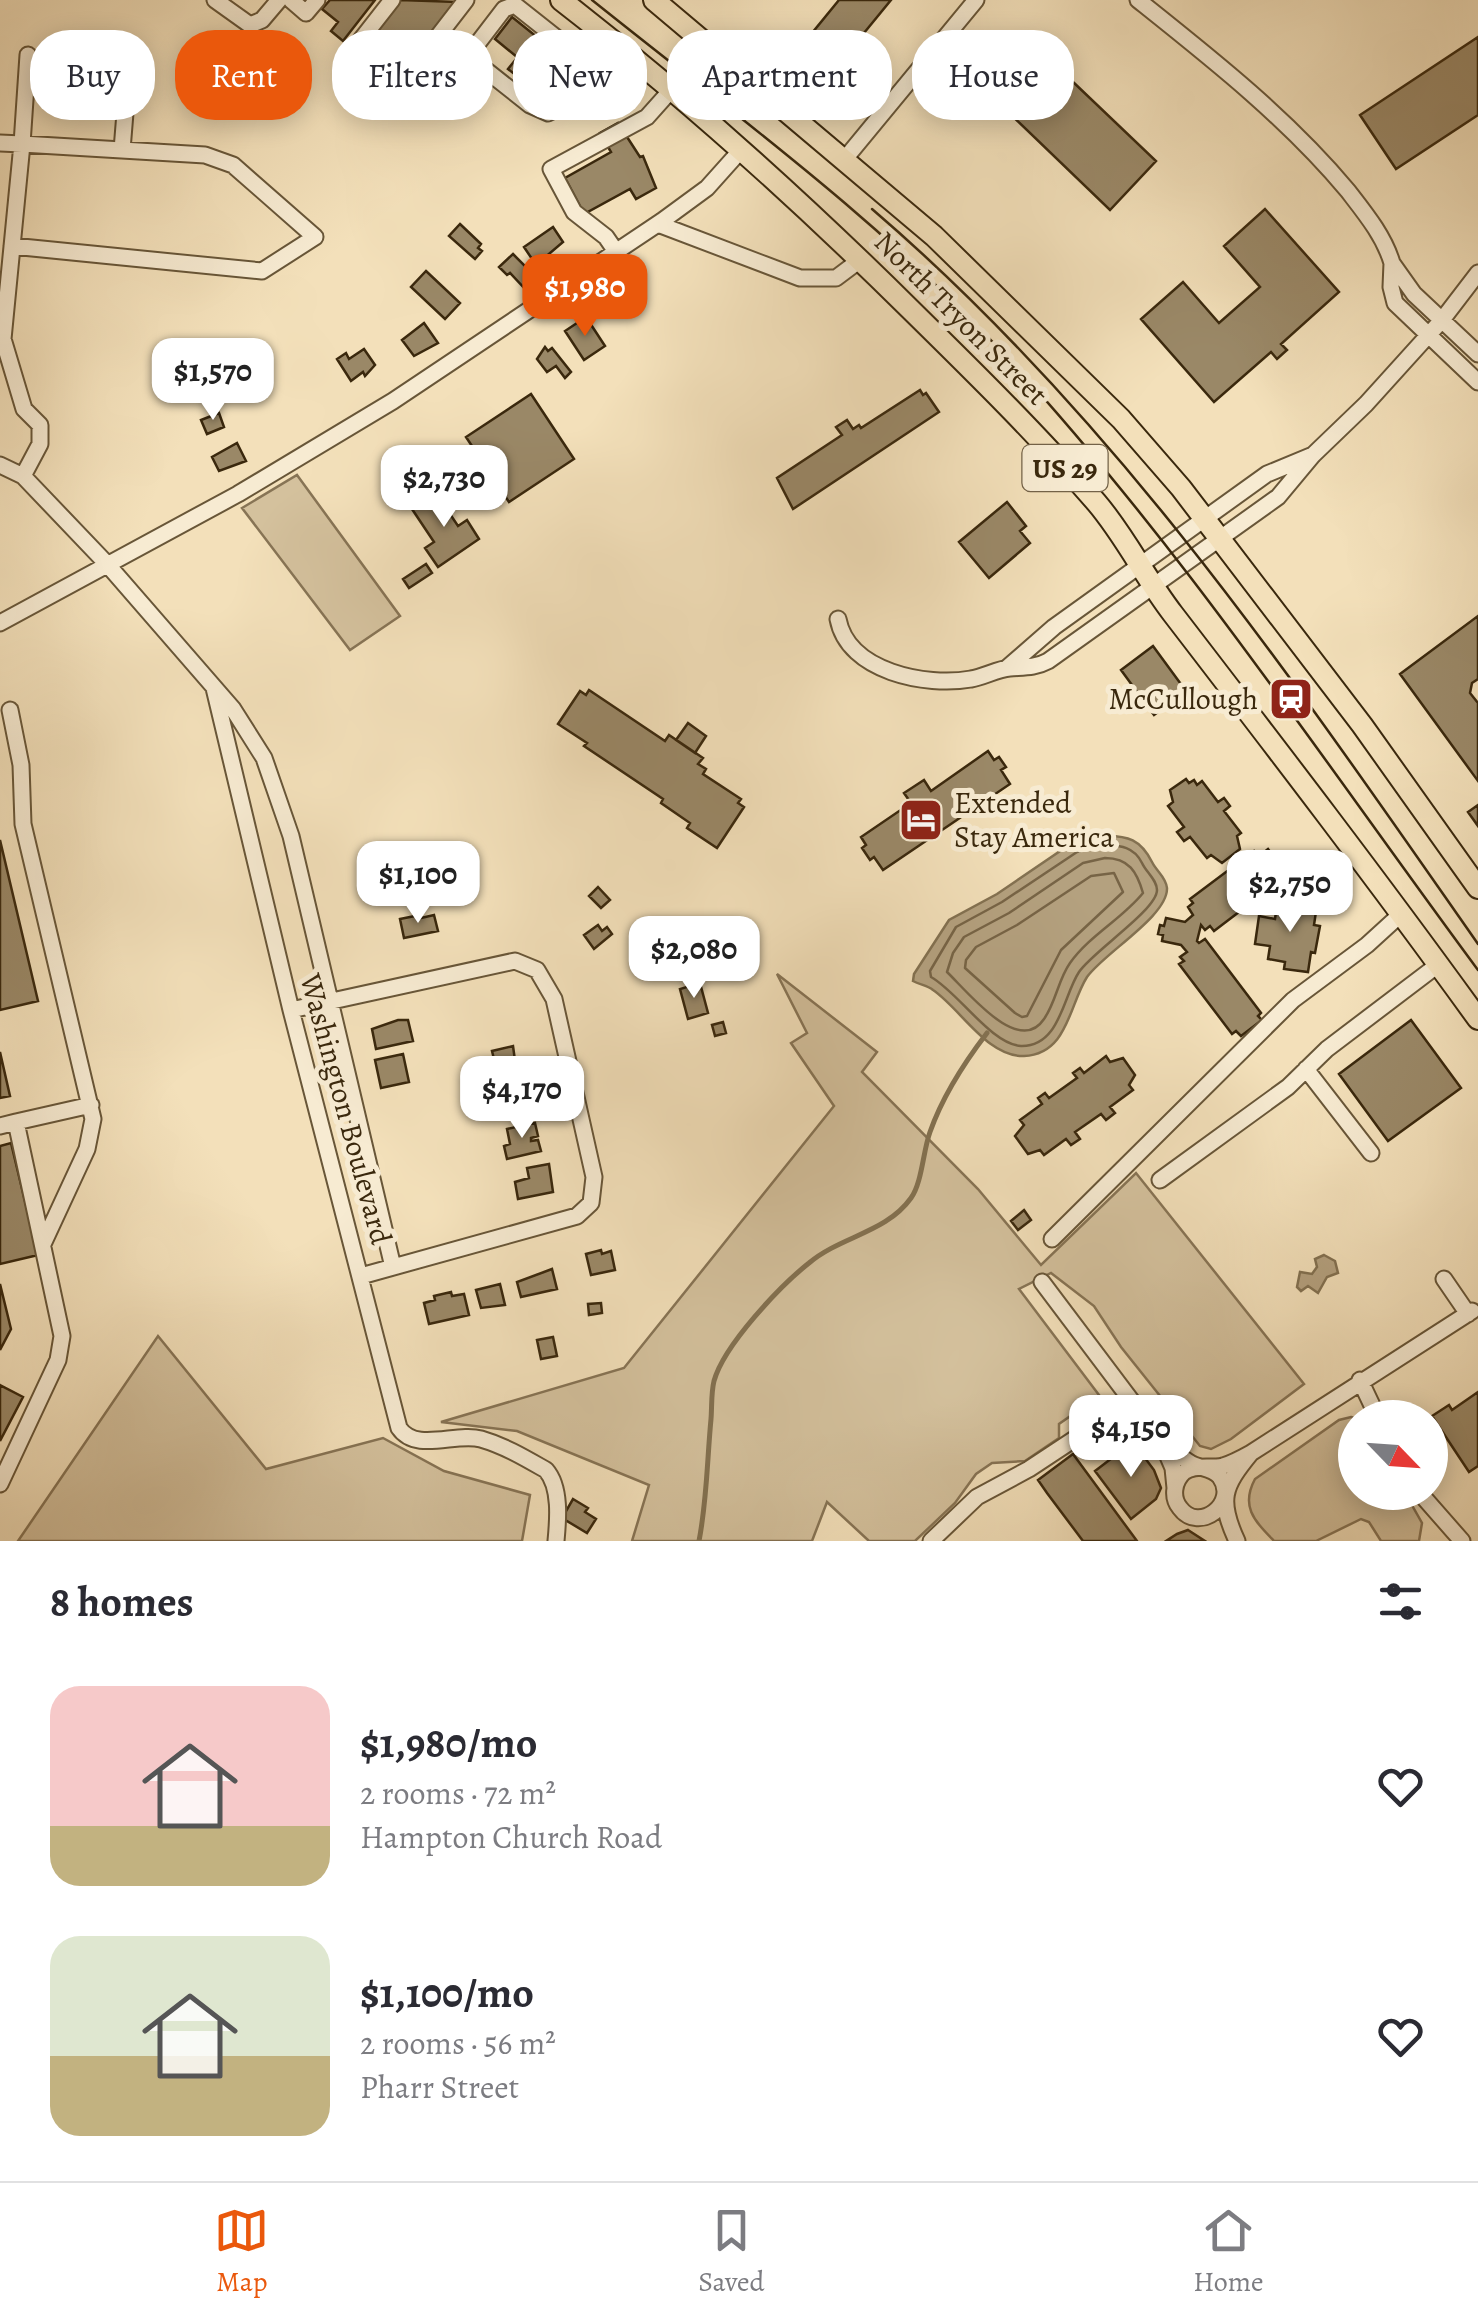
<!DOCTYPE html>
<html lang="en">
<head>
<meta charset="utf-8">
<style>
  :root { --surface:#fff; --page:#f7f7f7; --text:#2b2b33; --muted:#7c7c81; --line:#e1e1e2; --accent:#ea580c }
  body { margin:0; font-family:Alegreya,serif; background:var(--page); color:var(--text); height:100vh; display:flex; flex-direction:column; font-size:38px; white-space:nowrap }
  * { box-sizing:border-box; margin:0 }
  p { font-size:32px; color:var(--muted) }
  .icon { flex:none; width:55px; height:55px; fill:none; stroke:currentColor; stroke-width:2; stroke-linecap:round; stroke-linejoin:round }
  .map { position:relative; height:1541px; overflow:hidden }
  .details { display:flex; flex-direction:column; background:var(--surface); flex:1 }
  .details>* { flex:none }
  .banner { position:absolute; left:30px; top:30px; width:1420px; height:90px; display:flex; gap:20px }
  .needle { width:65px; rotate:115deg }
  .tools { position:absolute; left:1338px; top:1400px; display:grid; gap:20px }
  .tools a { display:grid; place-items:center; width:110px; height:110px; border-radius:50%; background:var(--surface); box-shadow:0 5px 25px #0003; font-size:50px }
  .price { position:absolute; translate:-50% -85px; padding:0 22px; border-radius:20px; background:#fff; color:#222; font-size:32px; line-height:65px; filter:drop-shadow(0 2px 5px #0008) }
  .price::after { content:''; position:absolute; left:50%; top:60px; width:30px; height:22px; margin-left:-15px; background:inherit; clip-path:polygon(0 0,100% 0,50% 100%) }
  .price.on { background:var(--accent); color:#fff }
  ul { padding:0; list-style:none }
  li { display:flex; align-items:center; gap:30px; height:250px; padding:0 50px }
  li span { display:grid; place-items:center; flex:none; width:280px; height:200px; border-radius:30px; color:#555 }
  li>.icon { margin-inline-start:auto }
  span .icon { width:120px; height:120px; fill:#fffc; stroke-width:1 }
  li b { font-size:42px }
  h2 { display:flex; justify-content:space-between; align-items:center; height:120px; padding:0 50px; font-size:42px }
  .tag { padding:0 35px; border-radius:40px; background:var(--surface); box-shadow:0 5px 25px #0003; font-size:35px; line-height:90px }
  .tag.on { background:var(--accent); color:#fff }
  .tabs { display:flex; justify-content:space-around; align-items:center; height:140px; border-top:2px solid var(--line); background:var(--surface); font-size:28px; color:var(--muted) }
  .tabs a { display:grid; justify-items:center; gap:5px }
  .tabs .on { color:var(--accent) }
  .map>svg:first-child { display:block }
</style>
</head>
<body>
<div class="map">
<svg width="1478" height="1541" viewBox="0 0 1478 1541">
  <rect width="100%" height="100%" fill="#f3e0ba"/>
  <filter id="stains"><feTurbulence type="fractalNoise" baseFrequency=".002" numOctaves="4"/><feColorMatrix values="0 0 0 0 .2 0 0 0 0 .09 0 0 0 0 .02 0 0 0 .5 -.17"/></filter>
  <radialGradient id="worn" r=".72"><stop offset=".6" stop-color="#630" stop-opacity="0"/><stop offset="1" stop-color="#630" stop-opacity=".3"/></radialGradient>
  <!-- green -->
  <path fill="#d4c19d" stroke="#877455" stroke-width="2.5" d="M 297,475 L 400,616 L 350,650 L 242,508 Z
    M 777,974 L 877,1052 L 862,1072 L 978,1189 L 1041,1265 L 1136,1173 L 1304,1384 L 1231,1439 L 1211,1449 L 1200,1446 L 1121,1347 L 1094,1306 L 1051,1273 L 1019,1289 L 1105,1403 L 1086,1416 L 1079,1410 L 1059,1424 L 1059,1438 L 1025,1461 L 992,1463 L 976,1474 L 955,1503 L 915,1541 L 869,1541 L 827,1502 L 812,1541 L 632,1541 L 649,1485 L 517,1431 L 441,1422 L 624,1368 L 834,1106 L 791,1043 L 807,1033 Z
    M 158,1336 L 266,1469 L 383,1438 L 444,1471 L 530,1495 L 522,1541 L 18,1541 Z
    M 1351,1417 L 1355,1418 L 1355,1492 L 1405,1493 L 1422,1523 L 1419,1541 L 1381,1541 L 1369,1522 L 1361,1519 L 1316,1541 L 1274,1541 C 1255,1521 1240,1507 1255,1479 L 1339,1420 Z"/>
  <!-- water -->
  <path fill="#b4a17f" stroke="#837151" stroke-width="2.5" d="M 1103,836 C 1128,835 1141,840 1152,862 C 1157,872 1166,877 1167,888 C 1168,916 1104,953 1087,977 C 1069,1005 1068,1054 1024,1056 C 987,1057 961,1009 933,990 C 927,985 920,985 913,981 L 914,974 L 949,920 L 997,894 L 1072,843 Z
    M 1324,1255 L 1335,1261 L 1338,1273 L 1327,1277 L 1318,1293 L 1308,1286 L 1301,1291 L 1297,1287 L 1300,1272 L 1312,1274 L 1317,1267 L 1315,1259 Z"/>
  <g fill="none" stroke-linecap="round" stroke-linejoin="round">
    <!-- shore -->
    <path stroke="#776446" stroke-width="2.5" d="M 1104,846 C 1121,845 1134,847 1142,863 C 1146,872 1157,880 1157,890 C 1157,910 1092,952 1079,972 C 1063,996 1060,1047 1021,1046 C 991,1044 958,992 931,977 L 930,971 L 956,927 L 1002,902 L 1077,852 Z
      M 1105,858 C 1129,858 1137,872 1143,893 C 1122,919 1090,935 1070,963 C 1058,980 1056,1002 1044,1019 C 1019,1057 967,991 947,972 L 953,953 L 964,937 L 1009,913 L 1083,863 Z
      M 1114,873 L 1123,892 L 1061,950 L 1027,1016 L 1022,1017 L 1015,1013 L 965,968 L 966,960 L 976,947 L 1017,925 L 1091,876 Z"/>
    <!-- stream -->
    <path stroke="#837151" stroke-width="5" d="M 699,1541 C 707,1500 707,1461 711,1419 C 712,1407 711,1393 714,1381 C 724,1345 780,1286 809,1263 C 841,1236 886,1233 911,1198 C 922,1183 923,1151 930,1132 C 943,1095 964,1063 987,1033"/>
  </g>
  <!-- building -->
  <path fill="#9a8867" stroke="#3a280d" stroke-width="2.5" d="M 330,0 L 375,0 L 343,41 L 331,31 L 338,22 L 322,9 Z
    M 400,0 L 458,2 L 409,63 L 373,34 Z
    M 839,0 L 891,0 L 837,66 L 808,38 Z
    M 512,17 L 578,70 L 559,94 L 534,74 L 547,58 L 529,43 L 517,57 L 495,39 Z
    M 1478,37 L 1478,115 L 1396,169 L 1360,115 Z
    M 529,43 L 547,58 L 527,84 L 508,69 Z
    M 1050,60 L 1156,161 L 1110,210 L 1004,108 Z
    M 618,123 L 640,157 L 643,156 L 656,188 L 636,199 L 630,189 L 584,214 L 565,178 L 611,152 L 600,133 Z
    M 1265,209 L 1339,292 L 1281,344 L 1287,350 L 1277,359 L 1271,352 L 1214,402 L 1141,319 L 1183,282 L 1219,323 L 1260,287 L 1224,246 Z
    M 460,224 L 481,244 L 478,248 L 482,251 L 475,259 L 449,236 Z
    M 553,227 L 563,242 L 536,265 L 524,247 Z
    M 513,254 L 534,275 L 530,278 L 534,282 L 526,290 L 510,273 L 507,275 L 499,267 Z
    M 426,271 L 460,303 L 445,319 L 411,287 Z
    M 586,317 L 605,346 L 584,360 L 565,331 Z
    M 424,323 L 438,343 L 414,356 L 402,340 Z
    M 545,347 L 548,351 L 552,348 L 571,372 L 565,378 L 556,366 L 547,372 L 537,359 Z
    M 364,349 L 375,365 L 365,376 L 363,372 L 351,381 L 337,359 L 346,353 L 349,359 Z
    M 226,352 L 237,368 L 214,385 L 203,369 Z
    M 920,390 L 923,395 L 926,393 L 939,412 L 793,509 L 777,478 L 842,435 L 836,427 L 847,420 L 853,429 L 859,425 L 861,428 Z
    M 531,394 L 574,459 L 509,502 L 466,437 Z
    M 219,413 L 224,427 L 207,434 L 201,420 Z
    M 237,443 L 246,461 L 219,471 L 212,457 Z
    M 436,493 L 458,526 L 467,520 L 479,539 L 438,567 L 425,548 L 434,542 L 412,509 Z
    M 1007,502 L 1026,526 L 1020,531 L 1030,543 L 989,578 L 959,542 Z
    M 426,564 L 432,573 L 409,588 L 403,579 Z
    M 1478,616 L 1478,679 L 1472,683 L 1470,693 L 1478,703 L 1478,781 L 1400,674 Z
    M 1153,646 L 1186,691 L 1154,715 L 1121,670 Z
    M 589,690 L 665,741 L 669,735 L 703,758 L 698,764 L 706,769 L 703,774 L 741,799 L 738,803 L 744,807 L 717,848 L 687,828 L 690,823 L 661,803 L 663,799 L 584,746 L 587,743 L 558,724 L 580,691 L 586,695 Z
    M 688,723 L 706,736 L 695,753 L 676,740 Z
    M 988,751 L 994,760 L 999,757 L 1006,767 L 1001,770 L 1010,784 L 883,870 L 874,857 L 870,860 L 862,848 L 866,845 L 861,837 L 911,803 L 904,793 L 924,780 L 931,791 Z
    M 1186,779 L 1189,783 L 1194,780 L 1197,785 L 1202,781 L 1218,802 L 1224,798 L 1230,806 L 1224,811 L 1241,833 L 1237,836 L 1240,849 L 1222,863 L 1211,855 L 1207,858 L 1190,837 L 1184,841 L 1177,832 L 1184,827 L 1168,806 L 1173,802 L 1170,790 Z
    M 1478,805 L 1478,826 L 1468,812 Z
    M 0,840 L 38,1001 L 0,1010 Z
    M 1268,849 L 1285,872 L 1274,880 L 1277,883 L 1214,931 L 1210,926 L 1205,930 L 1201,925 L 1197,941 L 1199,943 L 1205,939 L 1261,1013 L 1258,1016 L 1262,1020 L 1241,1036 L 1236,1031 L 1232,1034 L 1179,964 L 1184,961 L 1180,957 L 1187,952 L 1181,945 L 1162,941 L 1163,935 L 1158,934 L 1160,925 L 1164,926 L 1166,918 L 1185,922 L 1193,915 L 1188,907 L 1193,903 L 1190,899 L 1254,851 L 1258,857 Z
    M 598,887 L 610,900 L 601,908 L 589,896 Z
    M 1295,901 L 1317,905 L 1314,925 L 1320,926 L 1315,953 L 1311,952 L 1308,972 L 1284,969 L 1285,962 L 1268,959 L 1270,946 L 1255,944 L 1259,916 L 1275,919 L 1277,905 L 1294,908 Z
    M 420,915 L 421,918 L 434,915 L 438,931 L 404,938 L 400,919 Z
    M 598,925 L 602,931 L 607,927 L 612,934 L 594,949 L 584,935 Z
    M 700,983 L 708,1013 L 688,1019 L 680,989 Z
    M 398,1020 L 408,1020 L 413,1041 L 376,1049 L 372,1029 Z
    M 1411,1020 L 1461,1088 L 1388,1141 L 1339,1074 Z
    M 723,1022 L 726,1033 L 715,1036 L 712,1025 Z
    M 513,1046 L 517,1075 L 499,1080 L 492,1051 Z
    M 0,1052 L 10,1096 L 0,1098 Z
    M 403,1054 L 409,1082 L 381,1088 L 375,1060 Z
    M 1106,1056 L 1110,1062 L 1123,1058 L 1135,1075 L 1129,1085 L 1133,1090 L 1110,1107 L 1115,1113 L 1106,1120 L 1101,1114 L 1075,1132 L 1080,1139 L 1071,1145 L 1066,1139 L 1044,1155 L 1040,1150 L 1028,1154 L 1015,1136 L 1024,1125 L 1020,1120 L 1042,1104 L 1038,1098 L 1045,1093 L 1049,1098 L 1077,1078 L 1073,1073 L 1080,1068 L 1084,1073 Z
    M 520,1088 L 522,1094 L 525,1094 L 527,1115 L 510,1119 L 504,1092 Z
    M 535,1123 L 538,1136 L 531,1138 L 531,1141 L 538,1140 L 541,1151 L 507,1159 L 504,1146 L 510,1144 L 507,1129 Z
    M 11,1143 L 38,1255 L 0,1264 L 0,1146 Z
    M 549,1164 L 553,1192 L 518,1199 L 515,1182 L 529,1178 L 527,1168 Z
    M 1024,1210 L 1031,1220 L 1018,1230 L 1011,1221 Z
    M 601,1250 L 602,1254 L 611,1251 L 615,1270 L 591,1275 L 586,1254 Z
    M 552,1269 L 557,1289 L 521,1297 L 517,1282 Z
    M 0,1284 L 11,1329 L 0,1350 Z
    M 500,1284 L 505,1305 L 481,1308 L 476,1290 Z
    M 451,1292 L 452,1296 L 464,1294 L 469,1315 L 429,1324 L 424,1303 L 435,1300 L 434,1296 Z
    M 601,1303 L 602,1313 L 589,1315 L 588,1304 Z
    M 553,1337 L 557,1356 L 541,1359 L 537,1340 Z
    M 0,1385 L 23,1397 L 0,1441 Z
    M 1478,1392 L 1478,1466 L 1469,1472 L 1432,1416 L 1449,1405 L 1452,1410 Z
    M 1133,1442 L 1154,1470 L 1161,1488 L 1156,1499 L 1131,1519 L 1095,1471 Z
    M 1073,1454 L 1137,1541 L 1083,1541 L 1047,1493 L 1038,1480 Z
    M 573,1499 L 588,1508 L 585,1512 L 596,1519 L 587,1533 L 562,1518 Z
    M 1188,1530 L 1205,1541 L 1166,1541 L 1177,1534 Z"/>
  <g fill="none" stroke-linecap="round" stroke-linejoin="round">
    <defs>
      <path id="minor" d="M 215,0 L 250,25 L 262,20 L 279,0
        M 291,0 L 306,13 L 317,0
        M 392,0 L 356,46 L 402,83 L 466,0
        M 1138,0 C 1212,59 1287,118 1348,191 C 1365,213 1384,236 1392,263
        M 597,70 L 515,5 L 504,9 L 468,56 L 530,105 L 548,113 C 576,102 600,68 619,44
        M 0,143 L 22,144 L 28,55
        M 122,150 L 127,88
        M 844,160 L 976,0
        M 658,224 L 800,278 L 836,278 L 860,260
        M 617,253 L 606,237 L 574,212 L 551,169 L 647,117 L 672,89
        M 1478,354 L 1414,294 L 1392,263 L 1391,287 L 1395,303 L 1478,382
        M 0,465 L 23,476 L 40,444 L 40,425 L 24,409 L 3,339 L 22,144 L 205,155 L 233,165 L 315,237 L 262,271 L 12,246
        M 23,476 L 107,564 L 233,709 L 264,758 L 291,836 L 393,1267
        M 838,619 C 848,672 926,687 971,679 C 984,677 997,669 1010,668 C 1024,667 1035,668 1048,661 L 1278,497 L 1313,455 L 1366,404 L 1442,320 L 1478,273
        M 0,623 L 238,494 L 393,401 L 662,221 L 707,188 L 741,150
        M 1007,668 L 1054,627 L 1267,474 L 1313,455
        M 214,688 L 291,1010 L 399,1428 C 416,1453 456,1432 481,1439 C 505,1446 525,1458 546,1470 C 561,1487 558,1520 556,1541
        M 10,710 L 21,765 L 23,824 L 93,1119 L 87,1149 L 43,1244
        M 291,1010 L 515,961 L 537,970 L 554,999 L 594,1177 L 591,1203 L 577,1216 L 361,1276
        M 1306,1069 L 1371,1153
        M 16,1122 L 91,1105
        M 0,1126 L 16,1122 L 62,1336 L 58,1360 L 0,1484
        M 1160,1180 L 1288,1087 L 1327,1049 L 1439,964
        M 1052,1239 L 1293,1000 L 1367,945 L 1401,914
        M 1444,1279 L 1468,1314
        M 1042,1282 L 1161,1440
        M 1360,1380 L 1378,1418
        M 1251,1453 L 1472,1311
        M 1175,1488 L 1173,1468 L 1161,1440 C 1171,1448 1181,1458 1192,1464 C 1202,1469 1213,1468 1220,1477 C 1239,1503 1199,1534 1180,1508 C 1171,1497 1174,1481 1184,1472 C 1195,1464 1210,1469 1223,1466 C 1233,1463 1242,1458 1251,1453 C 1223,1487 1218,1500 1237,1541
        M 1419,1492 L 1462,1541
        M 931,1541 L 977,1497 L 1029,1469 L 1132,1401"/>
      <path id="major" d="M 561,0 C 685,96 801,201 912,311 C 975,373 1038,435 1096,502 C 1126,537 1145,578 1173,614 C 1276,748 1379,882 1478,1019
        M 654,0 L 934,236 L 1121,419 L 1181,488 L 1362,725 L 1478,888"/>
    </defs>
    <!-- minor casing -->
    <use href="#minor" stroke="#685638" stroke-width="19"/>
    <!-- major casing -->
    <use href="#major" stroke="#3a280d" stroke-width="24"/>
    <!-- minor -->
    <use href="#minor" stroke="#f7ebd2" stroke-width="15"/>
    <!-- major -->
    <use href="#major" stroke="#f3e0ba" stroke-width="20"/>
    <!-- tram -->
    <path stroke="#3a280d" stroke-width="2.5" d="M 592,0 C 733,113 881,221 1004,354 C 1180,544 1324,762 1478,970
      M 872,209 C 1118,420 1294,681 1478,944"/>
  </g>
  <!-- icons -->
  <defs>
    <symbol id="station-square" viewBox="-11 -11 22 22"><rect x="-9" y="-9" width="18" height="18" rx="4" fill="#8f2418" stroke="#f7ebd2"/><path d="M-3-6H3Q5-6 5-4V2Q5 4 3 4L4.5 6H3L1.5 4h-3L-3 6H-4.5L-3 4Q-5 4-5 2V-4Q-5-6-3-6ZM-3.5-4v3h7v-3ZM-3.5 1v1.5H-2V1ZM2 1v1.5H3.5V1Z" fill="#fff"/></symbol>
    <symbol id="hotel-square" viewBox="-11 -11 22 22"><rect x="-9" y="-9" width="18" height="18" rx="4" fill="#8f2418" stroke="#f7ebd2"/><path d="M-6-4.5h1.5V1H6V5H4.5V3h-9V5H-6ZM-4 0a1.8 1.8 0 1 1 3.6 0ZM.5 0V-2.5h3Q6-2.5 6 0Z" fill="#fff"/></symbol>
  </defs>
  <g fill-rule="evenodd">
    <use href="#station-square" x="1266" y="674" width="50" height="50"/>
    <use href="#hotel-square" x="896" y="795" width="50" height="50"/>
  </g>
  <g text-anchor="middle" stroke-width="10" stroke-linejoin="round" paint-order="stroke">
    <!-- shield labels -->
    <rect fill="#f7ebd2" stroke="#736248" stroke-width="2.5" x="1022.5" y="445" width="85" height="46" rx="8"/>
    <g font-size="28" font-weight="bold" fill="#3a280d">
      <text x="1065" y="478">US 29</text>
    </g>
    <!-- street labels -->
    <g font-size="30" fill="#3a280d" stroke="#f7ebd2">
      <text transform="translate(961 318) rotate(45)" y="10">North Tryon Street</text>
      <text transform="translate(346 1109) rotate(75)" y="10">Washington Boulevard</text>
    </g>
    <!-- poi labels -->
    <g font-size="30" fill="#3a280d" stroke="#f7ebd2" text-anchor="end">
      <text x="1258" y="709">McCullough</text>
      <text x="954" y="813" text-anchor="start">Extended<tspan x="954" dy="34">Stay America</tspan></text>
    </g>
  </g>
  <rect width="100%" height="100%" filter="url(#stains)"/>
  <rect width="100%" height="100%" fill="url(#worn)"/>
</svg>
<div class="tools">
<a><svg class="needle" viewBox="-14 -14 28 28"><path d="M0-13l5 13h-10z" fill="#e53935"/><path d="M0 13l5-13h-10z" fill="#7c7c81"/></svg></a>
</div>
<b class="price on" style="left:585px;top:339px">$1,980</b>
<b class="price" style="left:213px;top:423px">$1,570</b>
<b class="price" style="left:444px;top:530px">$2,730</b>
<b class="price" style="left:418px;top:926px">$1,100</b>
<b class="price" style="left:1290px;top:935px">$2,750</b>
<b class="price" style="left:694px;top:1001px">$2,080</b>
<b class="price" style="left:522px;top:1141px">$4,170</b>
<b class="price" style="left:1131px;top:1480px">$4,150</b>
<div class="banner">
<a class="tag">Buy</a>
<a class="tag on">Rent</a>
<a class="tag">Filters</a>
<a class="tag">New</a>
<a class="tag">Apartment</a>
<a class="tag">House</a>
</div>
</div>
<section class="details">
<h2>8 homes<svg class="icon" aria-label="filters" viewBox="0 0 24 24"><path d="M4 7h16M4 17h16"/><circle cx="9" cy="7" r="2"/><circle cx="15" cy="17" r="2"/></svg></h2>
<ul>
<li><span style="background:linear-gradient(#f6c9c9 70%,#c2b280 0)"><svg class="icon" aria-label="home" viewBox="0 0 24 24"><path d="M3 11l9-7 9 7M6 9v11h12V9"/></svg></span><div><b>$1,980/mo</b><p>2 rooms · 72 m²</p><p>Hampton Church Road</p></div><svg class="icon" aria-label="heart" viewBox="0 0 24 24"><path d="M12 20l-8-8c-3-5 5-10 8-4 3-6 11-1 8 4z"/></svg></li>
<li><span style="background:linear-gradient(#dfe7d0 60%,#c2b280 0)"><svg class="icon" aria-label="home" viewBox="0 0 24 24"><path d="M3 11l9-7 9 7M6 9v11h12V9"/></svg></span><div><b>$1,100/mo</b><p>2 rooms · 56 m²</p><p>Pharr Street</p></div><svg class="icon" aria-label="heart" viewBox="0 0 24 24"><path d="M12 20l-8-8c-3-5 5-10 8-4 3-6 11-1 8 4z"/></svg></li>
</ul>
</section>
<nav class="tabs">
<a class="on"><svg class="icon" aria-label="map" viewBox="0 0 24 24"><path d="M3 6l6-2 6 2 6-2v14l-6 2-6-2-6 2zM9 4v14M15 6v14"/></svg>Map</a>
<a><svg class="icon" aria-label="saved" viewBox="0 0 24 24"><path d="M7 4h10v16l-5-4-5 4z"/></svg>Saved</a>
<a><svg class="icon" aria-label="home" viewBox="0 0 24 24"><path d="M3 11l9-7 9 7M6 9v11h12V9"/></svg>Home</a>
</nav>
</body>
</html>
